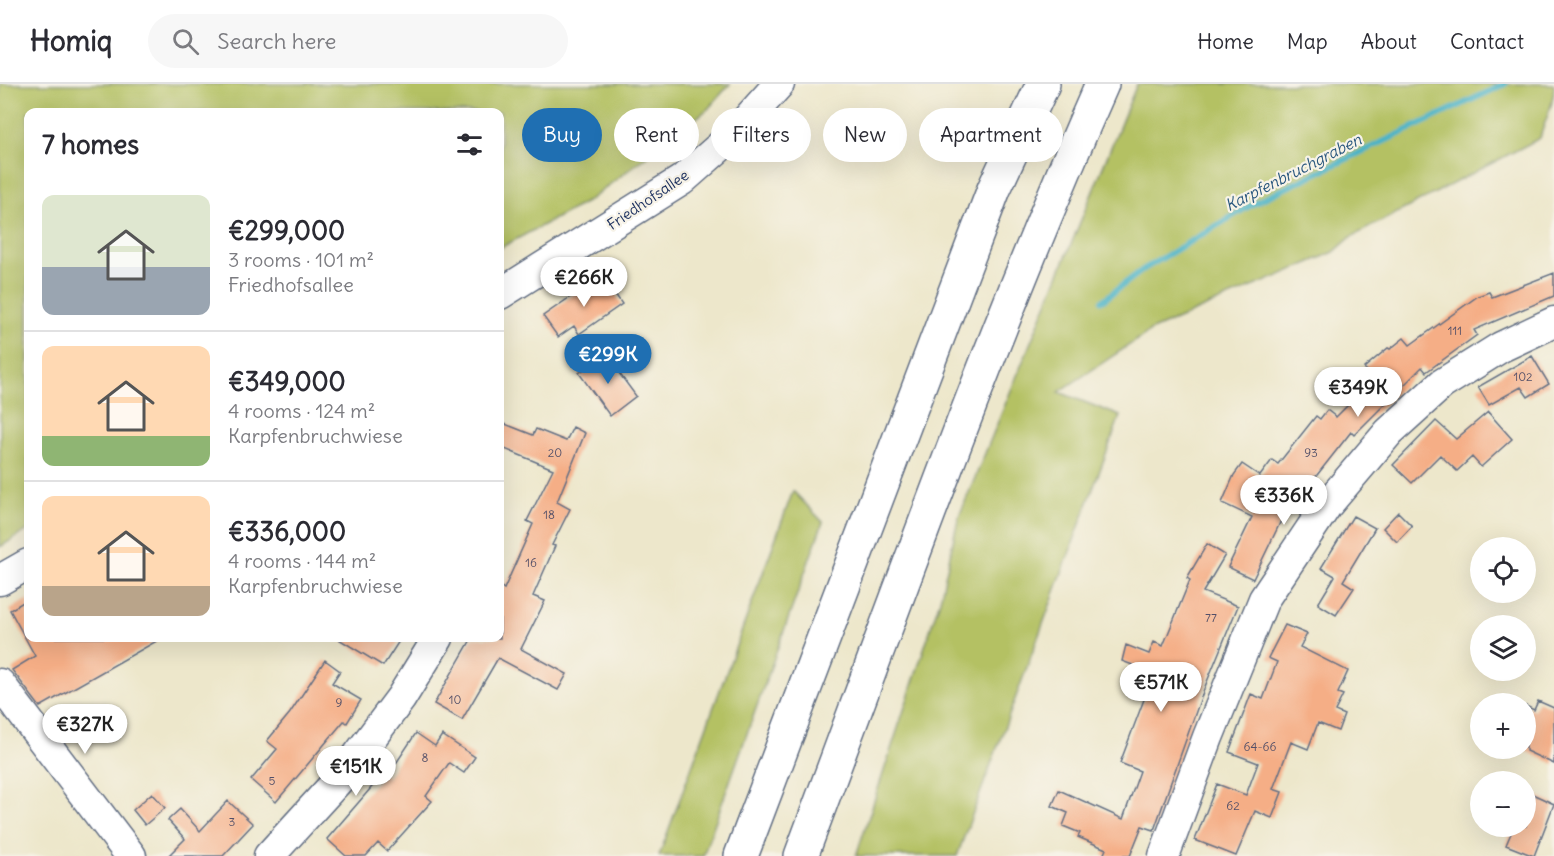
<!DOCTYPE html>
<html lang="en">
<head>
<meta charset="utf-8">
<style>
  :root { --surface:#fff; --page:#f7f7f7; --text:#2b2b33; --muted:#7c7c81; --line:#e1e1e2; --accent:#1f6fb2 }
  body { margin:0; font-family:Delius,sans-serif; background:var(--page); color:var(--text); height:100vh; display:flex; flex-direction:column; font-size:22px; white-space:nowrap }
  * { box-sizing:border-box; margin:0 }
  p { font-size:20px; color:var(--muted) }
  .icon { flex:none; width:33px; height:33px; fill:none; stroke:currentColor; stroke-width:2; stroke-linecap:round; stroke-linejoin:round }
  .map { position:relative; flex:1; overflow:hidden }
  .drawer { position:absolute; left:24px; top:24px; width:480px; height:534px; display:flex; flex-direction:column; background:var(--surface); border-radius:12px; box-shadow:0 6px 24px #0002 }
  .drawer>* { flex:none }
  .hud { position:absolute; left:522px; top:24px; width:570px; height:54px; display:flex; gap:12px }
  .buttons { position:absolute; left:1470px; top:453px; display:grid; gap:12px }
  .buttons a { display:grid; place-items:center; width:66px; height:66px; border-radius:50%; background:var(--surface); box-shadow:0 6px 24px #0002; font-size:30px }
  .price { position:absolute; translate:-50% -51px; padding:0 14px; border-radius:21px; background:#fff; color:#222; font-size:20px; line-height:39px; filter:drop-shadow(0 2px 3px #0008) }
  .price::after { content:''; position:absolute; left:50%; top:36px; width:18px; height:14px; margin-left:-9px; background:inherit; clip-path:polygon(0 0,100% 0,50% 100%) }
  .price.active { background:var(--accent); color:#fff }
  ul { padding:0; list-style:none }
  li { display:flex; align-items:center; gap:18px; height:150px; padding:0 18px }
  li+li { border-top:2px solid var(--line) }
  li span { display:grid; place-items:center; flex:none; width:168px; height:120px; border-radius:12px; color:#555 }
  li>.icon { margin-inline-start:auto }
  span .icon { width:72px; height:72px; fill:#fffc; stroke-width:1 }
  li b { font-size:26px }
  h2 { display:flex; justify-content:space-between; align-items:center; height:72px; padding:0 18px; font-size:26px }
  .chip { padding:0 21px; border-radius:27px; background:var(--surface); box-shadow:0 6px 24px #0002; font-size:21px; line-height:54px }
  .chip.active { background:var(--accent); color:#fff }
  header { display:flex; align-items:center; gap:36px; box-sizing:border-box; height:84px; padding:0 30px; background:var(--surface); border-bottom:2px solid var(--line) }
  header strong { font-size:28px }
  nav { display:flex; gap:33px; margin-inline-start:auto; font-size:21px }
  .search { width:420px; height:54px; background:var(--page); display:flex; align-items:center; gap:15px; box-sizing:border-box; padding:0 21px; border-radius:33px; color:var(--muted); font-size:22px }
  .map>svg:first-child { display:block }
</style>
</head>
<body>
<header>
<strong>Homiq</strong>
<div class="search"><svg class="icon" aria-label="search" viewBox="0 0 24 24"><circle cx="10" cy="10" r="6"/><path d="M15 15l6 6"/></svg>Search here</div>
<nav><a>Home</a><a>Map</a><a>About</a><a>Contact</a></nav>
</header>
<div class="map">
<svg width="1554" height="772" viewBox="0 0 1554 772">
  <rect width="100%" height="100%" fill="#f7f3e8"/>
  <filter id="ink" filterUnits="userSpaceOnUse"><feTurbulence type="fractalNoise" baseFrequency=".0167" numOctaves="2"/><feDisplacementMap in="SourceGraphic" scale="12" xChannelSelector="R" yChannelSelector="G"/><feConvolveMatrix kernelMatrix="1 2 1 2 8 2 1 2 1" color-interpolation-filters="sRGB"/></filter>
  <filter id="wash" filterUnits="userSpaceOnUse"><feTurbulence type="fractalNoise" baseFrequency=".008" numOctaves="4" result="noise"/><feDisplacementMap in="SourceGraphic" scale="24" xChannelSelector="R" yChannelSelector="G"/><feGaussianBlur stdDeviation="1.35" result="paint"/><feColorMatrix in="noise" values="0 0 0 0 0 0 0 0 0 0 0 0 0 0 0 0 0 1.4 0 .05"/><feComposite in="paint" operator="in"/></filter>
  <g filter="url(#wash)">
    <rect width="100%" height="100%" fill="#ede7cb"/>
    <!-- green -->
    <path fill="#b4c163" stroke="#687860" stroke-width="1.5" d="M 0,0 L 730,0 L 708,25 L 588,117 L 500,164 L 500,28 L 28,28 L 28,446 L 0,463 Z
      M 1137,0 L 1554,0 C 1554,22 1546,32 1540,54 L 1351,153 L 1334,168 L 1152,246 L 1059,308 L 1120,332 L 957,772 L 856,772 L 940,516 L 958,435 Z
      M 793,407 L 823,438 L 703,772 L 659,772 Z"/>
    <g fill="none" stroke-linecap="round" stroke-linejoin="round">
      <!-- stream -->
      <path stroke="#49b3c7" stroke-width="6" d="M 1102,217 L 1144,185 L 1258,117 L 1505,0"/>
    </g>
    <g id="blocks">
      <!-- building -->
      <path fill="#f5ae86" d="M 1554,189 L 1554,212 L 1474,246 L 1477,251 L 1426,288 L 1422,283 L 1354,351 L 1351,348 L 1295,419 L 1291,416 L 1253,495 L 1228,483 L 1252,433 L 1222,419 L 1234,391 L 1242,380 L 1260,392 L 1272,376 L 1278,380 L 1316,332 L 1320,335 L 1327,326 L 1336,333 L 1375,294 L 1364,284 L 1388,264 L 1390,265 L 1404,254 L 1410,261 L 1478,212 L 1489,208 L 1492,213 Z
        M 602,191 L 622,220 L 579,250 L 574,242 L 558,253 L 543,232 Z
        M 605,270 L 636,312 L 610,332 L 579,289 Z
        M 1532,272 L 1549,300 L 1528,313 L 1521,303 L 1489,321 L 1478,303 Z
        M 1488,328 L 1512,355 L 1481,383 L 1472,373 L 1457,387 L 1440,371 L 1412,399 L 1393,381 L 1436,337 L 1456,355 Z
        M 500,338 L 533,351 L 536,345 L 566,357 L 573,343 L 585,349 L 557,418 L 570,425 L 552,461 L 555,462 L 533,512 L 545,517 L 521,565 L 567,590 L 558,606 L 498,574 L 462,636 L 434,620 L 472,554 L 500,554 L 500,502 L 504,505 L 533,440 L 527,437 L 553,385 L 500,363 Z
        M 1398,428 L 1412,442 L 1397,458 L 1383,444 Z
        M 1353,432 L 1375,444 L 1343,497 L 1354,504 L 1336,531 L 1318,520 L 1335,492 L 1321,484 Z
        M 1207,460 L 1225,471 L 1203,508 L 1238,522 L 1204,605 L 1154,746 L 1142,742 L 1130,772 L 1103,772 L 1106,765 L 1078,753 L 1080,749 L 1063,742 L 1068,729 L 1052,722 L 1059,706 L 1123,735 L 1140,687 L 1120,679 L 1154,589 L 1122,577 L 1126,561 L 1149,570 L 1154,558 L 1163,562 L 1190,496 L 1187,494 Z
        M 28,515 L 28,554 L 162,554 L 40,623 L 12,586 L 35,572 L 10,526 Z
        M 1285,541 L 1307,550 L 1300,563 L 1348,587 L 1338,609 L 1343,611 L 1335,627 L 1344,631 L 1338,647 L 1318,639 L 1308,665 L 1291,658 L 1273,705 L 1282,708 L 1272,734 L 1255,727 L 1236,772 L 1195,756 L 1217,700 L 1246,711 L 1258,679 L 1229,668 L 1251,610 L 1263,615 L 1277,578 L 1268,574 Z
        M 337,554 L 401,554 L 383,582 Z
        M 325,576 L 340,587 L 332,599 L 361,616 L 347,639 L 344,637 L 276,718 L 251,696 L 277,665 L 267,657 L 290,629 Z
        M 1538,617 L 1554,624 L 1554,680 L 1526,667 L 1526,622 L 1534,626 Z
        M 416,649 L 435,662 L 442,651 L 475,673 L 464,689 L 449,679 L 426,712 L 432,717 L 387,767 L 378,759 L 366,772 L 346,772 L 327,755 L 383,690 L 387,693 Z
        M 1526,707 L 1554,720 L 1534,772 L 1506,761 L 1514,742 L 1526,742 Z
        M 152,709 L 165,724 L 145,741 L 133,726 Z
        M 228,717 L 253,740 L 223,772 L 168,772 L 185,755 L 168,736 L 180,725 L 200,747 Z"/>
    </g>
  </g>
  <g filter="url(#ink)">
    <use href="#blocks" fill-opacity="0" stroke="#646f84" stroke-width="1.5"/>
    <g fill="none" stroke-linecap="round" stroke-linejoin="round">
      <defs>
        <path id="minor" d="M 500,210 L 682,96 L 733,51 L 779,0
          M 0,496 L 28,480
          M 0,600 L 131,772
          M 269,772 L 344,690 L 401,614 L 438,554
          M 1164,772 L 1208,653 L 1264,515 L 1327,421 L 1389,348 L 1442,300 L 1501,263 L 1554,238"/>
        <path id="highway" d="M 741,772 L 994,105 L 1043,0
          M 801,772 C 898,513 990,253 1102,0"/>
      </defs>
      <!-- minor casing -->
      <use href="#minor" stroke="#646f84" stroke-width="33"/>
      <!-- highway casing -->
      <use href="#highway" stroke="#646f84" stroke-width="36"/>
      <!-- minor -->
      <use href="#minor" stroke="#fff" stroke-width="30"/>
      <!-- highway -->
      <use href="#highway" stroke="#fff" stroke-width="33"/>
    </g>
  </g>
  <g text-anchor="middle" stroke-width="4.5" stroke-linejoin="round" paint-order="stroke">
    <!-- number labels -->
    <g font-size="12" fill="#524f68">
      <text x="1455" y="251">111</text>
      <text x="1523" y="297">102</text>
      <text x="555" y="373">20</text>
      <text x="1311" y="373">93</text>
      <text x="549" y="435">18</text>
      <text x="531" y="483">16</text>
      <text x="1211" y="538">77</text>
      <text x="455" y="620">10</text>
      <text x="339" y="623">9</text>
      <text x="1260" y="667">64-66</text>
      <text x="425" y="678">8</text>
      <text x="272" y="701">5</text>
      <text x="1233" y="726">62</text>
      <text x="232" y="742">3</text>
    </g>
    <!-- street labels -->
    <g font-size="15" fill="#1b2f5e" stroke="#f7f3e8">
      <text transform="translate(648 116) rotate(-34)" y="5">Friedhofsallee</text>
    </g>
    <!-- water labels -->
    <g font-size="16" font-style="italic" fill="#29577e" stroke="#f7f3e8">
      <text transform="translate(1293 88) rotate(-27)" y="6">Karpfenbruchgraben</text>
    </g>
  </g>
</svg>
<div class="buttons">
<a><svg class="icon" aria-label="locate" viewBox="0 0 24 24"><circle cx="12" cy="12" r="6"/><path d="M12 2v4M12 18v4M2 12h4M18 12h4"/></svg></a>
<a><svg class="icon" aria-label="layers" viewBox="0 0 24 24"><path d="M12 4l9 5-9 5-9-5zM3 14l9 5 9-5"/></svg></a>
<a>+</a>
<a>−</a>
</div>
<b class="price" style="left:584px;top:224px">€266K</b>
<b class="price active" style="left:608px;top:301px">€299K</b>
<b class="price" style="left:1358px;top:334px">€349K</b>
<b class="price" style="left:1284px;top:442px">€336K</b>
<b class="price" style="left:1161px;top:629px">€571K</b>
<b class="price" style="left:85px;top:671px">€327K</b>
<b class="price" style="left:356px;top:713px">€151K</b>
<div class="hud">
<a class="chip active">Buy</a>
<a class="chip">Rent</a>
<a class="chip">Filters</a>
<a class="chip">New</a>
<a class="chip">Apartment</a>
</div>
<section class="drawer">
<h2>7 homes<svg class="icon" aria-label="filters" viewBox="0 0 24 24"><path d="M4 7h16M4 17h16"/><circle cx="9" cy="7" r="2"/><circle cx="15" cy="17" r="2"/></svg></h2>
<ul>
<li><span style="background:linear-gradient(#dfe7d0 60%,#9aa5b1 0)"><svg class="icon" aria-label="home" viewBox="0 0 24 24"><path d="M3 11l9-7 9 7M6 9v11h12V9"/></svg></span><div><b>€299,000</b><p>3 rooms · 101 m²</p><p>Friedhofsallee</p></div></li>
<li><span style="background:linear-gradient(#ffd9b3 75%,#8fb573 0)"><svg class="icon" aria-label="home" viewBox="0 0 24 24"><path d="M3 11l9-7 9 7M6 9v11h12V9"/></svg></span><div><b>€349,000</b><p>4 rooms · 124 m²</p><p>Karpfenbruchwiese</p></div></li>
<li><span style="background:linear-gradient(#ffd9b3 75%,#b9a48a 0)"><svg class="icon" aria-label="home" viewBox="0 0 24 24"><path d="M3 11l9-7 9 7M6 9v11h12V9"/></svg></span><div><b>€336,000</b><p>4 rooms · 144 m²</p><p>Karpfenbruchwiese</p></div></li>
</ul>
</section>
</div>
</body>
</html>
